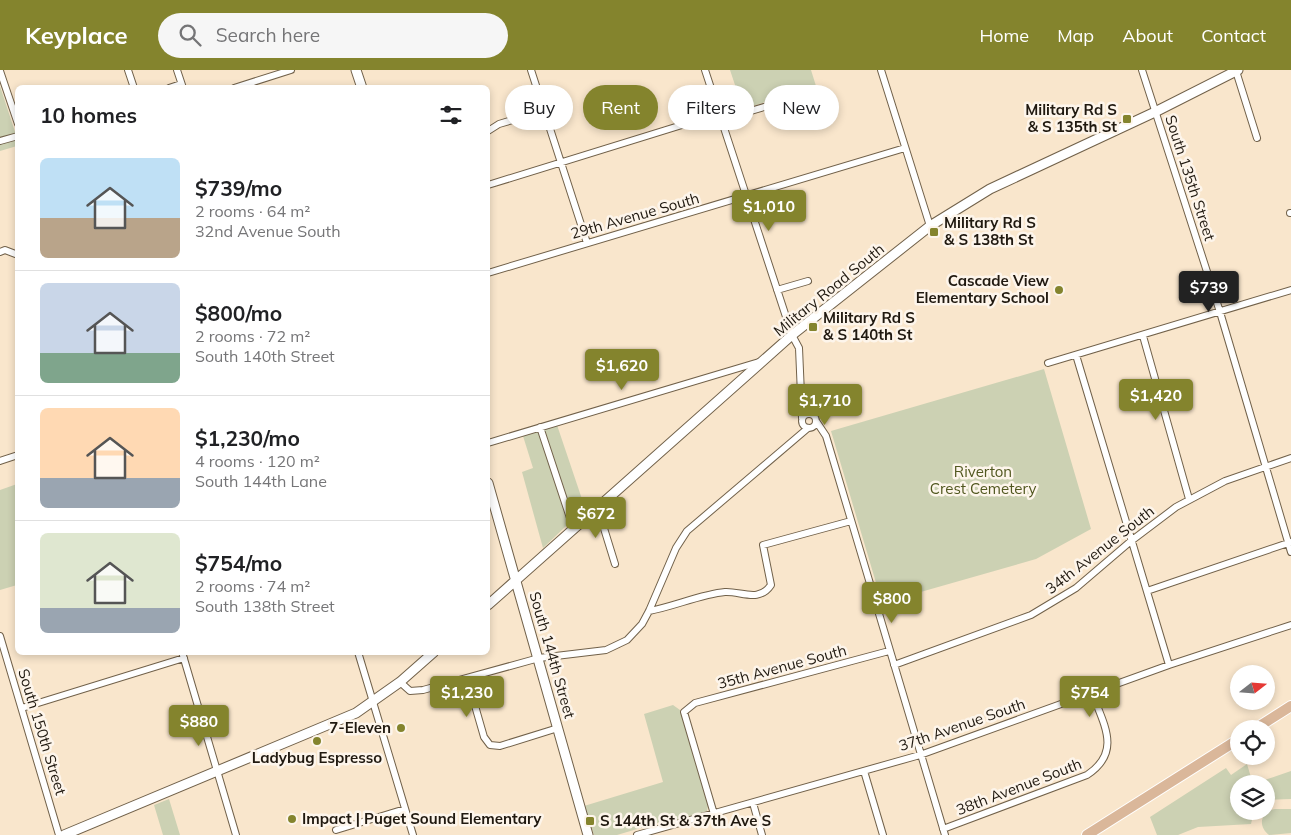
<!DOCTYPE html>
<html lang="en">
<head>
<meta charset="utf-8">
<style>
  :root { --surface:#fff; --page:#f6f6f6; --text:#202124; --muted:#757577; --line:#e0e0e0; --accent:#84842d }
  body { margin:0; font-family:Mulish,sans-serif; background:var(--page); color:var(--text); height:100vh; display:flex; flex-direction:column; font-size:19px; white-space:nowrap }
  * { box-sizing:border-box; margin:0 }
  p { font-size:16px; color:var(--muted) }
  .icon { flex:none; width:28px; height:28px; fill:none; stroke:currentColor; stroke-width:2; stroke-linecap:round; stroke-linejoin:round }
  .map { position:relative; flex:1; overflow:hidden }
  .details { position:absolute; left:15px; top:15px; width:475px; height:570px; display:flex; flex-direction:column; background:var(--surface); border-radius:8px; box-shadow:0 2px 8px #0003 }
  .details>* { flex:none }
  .hud { position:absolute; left:505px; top:15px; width:475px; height:45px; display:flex; gap:10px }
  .needle { width:32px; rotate:73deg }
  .tools { position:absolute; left:1230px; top:595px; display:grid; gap:10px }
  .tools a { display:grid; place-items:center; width:45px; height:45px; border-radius:50%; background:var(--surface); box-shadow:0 2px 8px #0003; font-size:25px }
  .price { position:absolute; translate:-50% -42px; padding:0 11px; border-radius:5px; background:var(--accent); color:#fff; font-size:16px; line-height:32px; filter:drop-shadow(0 1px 2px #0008) }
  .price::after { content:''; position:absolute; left:50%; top:30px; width:15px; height:11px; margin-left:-8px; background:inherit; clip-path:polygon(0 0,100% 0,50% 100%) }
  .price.active { background:#222; color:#fff }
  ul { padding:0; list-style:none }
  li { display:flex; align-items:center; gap:15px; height:125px; padding:0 25px }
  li+li { border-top:1px solid var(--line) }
  li span { display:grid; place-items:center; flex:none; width:140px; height:100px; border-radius:8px; color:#555 }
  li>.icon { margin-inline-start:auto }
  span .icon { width:60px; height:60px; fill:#fffc; stroke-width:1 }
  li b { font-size:21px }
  h2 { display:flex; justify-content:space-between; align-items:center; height:60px; padding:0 25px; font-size:21px }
  .pill { padding:0 18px; border-radius:22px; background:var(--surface); box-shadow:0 2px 8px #0003; font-size:18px; line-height:45px }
  .pill.active { background:var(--accent); color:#fff }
  header { display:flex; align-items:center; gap:30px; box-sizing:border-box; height:70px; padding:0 25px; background:var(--accent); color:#fff }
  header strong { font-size:24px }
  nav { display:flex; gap:28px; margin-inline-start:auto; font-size:18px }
  .search { width:350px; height:45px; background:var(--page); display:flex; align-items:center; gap:12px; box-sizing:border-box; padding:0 18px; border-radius:28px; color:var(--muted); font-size:19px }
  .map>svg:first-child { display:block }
</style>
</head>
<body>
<header>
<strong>Keyplace</strong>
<div class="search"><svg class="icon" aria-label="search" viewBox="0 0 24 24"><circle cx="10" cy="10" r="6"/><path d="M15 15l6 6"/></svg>Search here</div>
<nav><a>Home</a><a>Map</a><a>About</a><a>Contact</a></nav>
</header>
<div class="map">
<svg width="1291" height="765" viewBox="0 0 1291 765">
  <rect width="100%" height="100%" fill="#f9e6cc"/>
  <!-- green -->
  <path fill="#ccd1b3" d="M 730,0 L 811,0 L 816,16 L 743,39 Z
    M 0,16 L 18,71 L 17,76 L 0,81 Z
    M 1044,299 L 1091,459 L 1036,489 L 882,533 L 831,361 Z
    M 557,355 L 585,438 L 543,478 L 522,402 L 533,398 L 523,366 Z
    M 17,414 L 17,515 L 0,520 L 0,420 Z
    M 673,635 L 680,640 L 708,736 L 707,741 L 671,752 L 664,751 L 617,765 L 594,765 L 584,736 L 663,712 L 644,644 Z
    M 1247,694 L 1253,714 L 1239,714 L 1239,741 L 1254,741 L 1251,754 L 1198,757 L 1178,765 L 1157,765 L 1150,747 L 1226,698 L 1231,705 Z
    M 1291,701 L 1291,729 L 1266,730 L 1266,714 L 1253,714 Z
    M 169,729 L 180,765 L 163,765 L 154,735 Z
    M 1275,739 L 1291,739 L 1291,763 L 1269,765 C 1257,756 1261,741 1275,739 Z"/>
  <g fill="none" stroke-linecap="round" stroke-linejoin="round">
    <defs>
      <path id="minor" d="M 128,0 L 134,18
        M 177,0 L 183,18
        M 531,0 L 587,173
        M 705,0 L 792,265 L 799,278 L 802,348
        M 881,0 L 930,156
        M 1142,0 L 1220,242 L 1291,482
        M 0,1 L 18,54
        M 1236,1 L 1257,68
        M 169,18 L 181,14
        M 234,18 L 291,0
        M 720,50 L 815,22
        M 488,61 L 499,54 L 543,41
        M 0,71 L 18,66
        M 488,115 L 682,55
        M 1290,143 L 1291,143
        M 0,182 L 5,180 L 18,185
        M 488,203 L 905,78
        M 777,220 L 808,211
        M 1143,266 L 1189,429
        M 1076,285 L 1169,595
        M 1048,293 L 1291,220
        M802 351a7 7 0 1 1 14 0a7 7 0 1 1-14 0Z
        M 816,351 L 826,366 L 945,765
        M 540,357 L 574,460
        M 488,373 L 759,292
        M 0,391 L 18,385
        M 598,439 L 615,494
        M 1147,521 L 1291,472
        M 649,541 C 672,537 702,524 725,522 C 741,521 759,533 771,515 L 763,475 L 851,451
        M 0,566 L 59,765
        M 182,582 L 236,765
        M 358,582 L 413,765
        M 894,595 L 1031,545 L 1076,518 L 1131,471 L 1176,437 L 1225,411 L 1291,388
        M 467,608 L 484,667 L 490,675 L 500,676 L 558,658
        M 400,612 L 410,621 L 423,620 L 539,588 L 606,580 L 627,570 L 642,554 L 649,541 L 676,478 L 687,461 L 808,358
        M 22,638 L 184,588
        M 864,701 L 883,765
        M 753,733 L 762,765
        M 714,744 L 684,642 L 695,633 L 889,581
        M 943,759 L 1087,705 C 1122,682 1104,655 1092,623
        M 336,760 L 405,739
        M 637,765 L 920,685 L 1169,595 L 1291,555"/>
      <path id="tertiary" d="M 356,0 L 362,18
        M 488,413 L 588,765
        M 488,535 L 792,265 L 930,156 L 990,119 L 1155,42 L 1238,0
        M 64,765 L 356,643 L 400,612 L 434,582"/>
      <path id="primary" d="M 1255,659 L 1291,636
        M 1087,765 L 1239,669"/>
    </defs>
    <!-- minor casing -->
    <use href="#minor" stroke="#71614a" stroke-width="8"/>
    <!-- tertiary casing -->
    <use href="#tertiary" stroke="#71614a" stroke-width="11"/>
    <!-- primary casing -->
    <use href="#primary" stroke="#fff" stroke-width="12"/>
    <!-- minor -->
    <use href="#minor" stroke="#fff" stroke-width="6"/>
    <!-- tertiary -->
    <use href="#tertiary" stroke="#fff" stroke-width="9"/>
    <!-- primary -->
    <use href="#primary" stroke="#dab79a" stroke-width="10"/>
  </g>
  <!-- markers -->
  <g fill="#84842d" stroke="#fdf5eb" stroke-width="2">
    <rect x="1122" y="44" width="10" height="10" rx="2.5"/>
    <rect x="929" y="157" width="10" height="10" rx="2.5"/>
    <circle cx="1059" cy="220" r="5"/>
    <rect x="808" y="252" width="10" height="10" rx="2.5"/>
    <circle cx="401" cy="658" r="5"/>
    <circle cx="317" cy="671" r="5"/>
    <circle cx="292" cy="749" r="5"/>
    <rect x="585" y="746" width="10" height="10" rx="2.5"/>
  </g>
  <g text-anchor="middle" stroke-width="5" stroke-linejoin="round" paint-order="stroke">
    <!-- poi labels -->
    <g font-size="15" font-weight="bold" fill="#201910" stroke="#fdf5eb" text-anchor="start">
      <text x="1117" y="45" text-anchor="end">Military Rd S<tspan x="1117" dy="17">&amp; S 135th St</tspan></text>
      <text x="944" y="158">Military Rd S<tspan x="944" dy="17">&amp; S 138th St</tspan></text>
      <text x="1049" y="216" text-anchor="end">Cascade View<tspan x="1049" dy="17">Elementary School</tspan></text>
      <text x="823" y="253">Military Rd S<tspan x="823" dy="17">&amp; S 140th St</tspan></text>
      <text x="391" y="663" text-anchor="end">7-Eleven</text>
      <text x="317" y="693" text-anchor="middle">Ladybug Espresso</text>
      <text x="302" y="754">Impact | Puget Sound Elementary</text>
      <text x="600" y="756">S 144th St &amp; 37th Ave S</text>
    </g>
    <!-- street labels -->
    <g font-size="15" fill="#201910" stroke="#fdf5eb">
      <text transform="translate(1190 108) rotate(72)" y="5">South 135th Street</text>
      <text transform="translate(635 146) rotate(-16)" y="5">29th Avenue South</text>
      <text transform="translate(829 220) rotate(-39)" y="5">Military Road South</text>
      <text transform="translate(1100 480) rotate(-38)" y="5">34th Avenue South</text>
      <text transform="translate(552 585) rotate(74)" y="5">South 144th Street</text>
      <text transform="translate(782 597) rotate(-15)" y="5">35th Avenue South</text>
      <text transform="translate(962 655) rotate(-19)" y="5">37th Avenue South</text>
      <text transform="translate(42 662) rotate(73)" y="5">South 150th Street</text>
      <text transform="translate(1019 717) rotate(-21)" y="5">38th Avenue South</text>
    </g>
    <!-- park labels -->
    <g font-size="15" fill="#51571f" stroke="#fdf5eb">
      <text x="983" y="407">Riverton<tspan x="983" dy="17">Crest Cemetery</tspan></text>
    </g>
  </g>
</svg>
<div class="tools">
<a><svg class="needle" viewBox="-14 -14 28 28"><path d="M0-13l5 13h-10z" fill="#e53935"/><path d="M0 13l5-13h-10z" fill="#757577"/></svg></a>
<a><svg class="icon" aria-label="locate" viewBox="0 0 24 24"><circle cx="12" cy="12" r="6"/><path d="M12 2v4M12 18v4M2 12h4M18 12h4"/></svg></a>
<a><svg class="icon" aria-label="layers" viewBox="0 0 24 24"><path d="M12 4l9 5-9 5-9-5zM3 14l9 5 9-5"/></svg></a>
</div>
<b class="price" style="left:769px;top:162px">$1,010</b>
<b class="price active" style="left:1209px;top:243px">$739</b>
<b class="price" style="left:622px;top:321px">$1,620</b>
<b class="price" style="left:1156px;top:351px">$1,420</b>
<b class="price" style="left:825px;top:356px">$1,710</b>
<b class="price" style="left:596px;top:469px">$672</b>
<b class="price" style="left:892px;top:554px">$800</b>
<b class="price" style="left:467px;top:648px">$1,230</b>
<b class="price" style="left:1090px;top:648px">$754</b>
<b class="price" style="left:199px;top:677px">$880</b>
<div class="hud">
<a class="pill">Buy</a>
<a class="pill active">Rent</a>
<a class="pill">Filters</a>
<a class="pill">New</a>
</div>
<section class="details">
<h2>10 homes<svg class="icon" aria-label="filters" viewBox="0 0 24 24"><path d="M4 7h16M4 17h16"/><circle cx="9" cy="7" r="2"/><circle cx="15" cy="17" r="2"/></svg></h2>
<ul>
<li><span style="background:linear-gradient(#bfe0f5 60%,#b9a48a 0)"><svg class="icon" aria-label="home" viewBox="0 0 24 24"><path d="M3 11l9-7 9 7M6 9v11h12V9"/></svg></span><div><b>$739/mo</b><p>2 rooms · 64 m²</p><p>32nd Avenue South</p></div></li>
<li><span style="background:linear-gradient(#c9d6e8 70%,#7fa58c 0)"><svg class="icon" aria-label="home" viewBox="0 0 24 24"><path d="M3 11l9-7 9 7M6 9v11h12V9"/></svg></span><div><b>$800/mo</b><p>2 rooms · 72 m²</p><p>South 140th Street</p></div></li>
<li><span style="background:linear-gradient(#ffd9b3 70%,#9aa5b1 0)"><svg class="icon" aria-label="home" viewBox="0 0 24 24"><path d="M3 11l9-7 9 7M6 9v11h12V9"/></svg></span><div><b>$1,230/mo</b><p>4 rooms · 120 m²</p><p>South 144th Lane</p></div></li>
<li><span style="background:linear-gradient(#dfe7d0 75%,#9aa5b1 0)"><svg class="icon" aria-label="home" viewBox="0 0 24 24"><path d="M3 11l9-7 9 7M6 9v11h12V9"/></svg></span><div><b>$754/mo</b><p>2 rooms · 74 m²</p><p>South 138th Street</p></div></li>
</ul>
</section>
</div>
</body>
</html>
